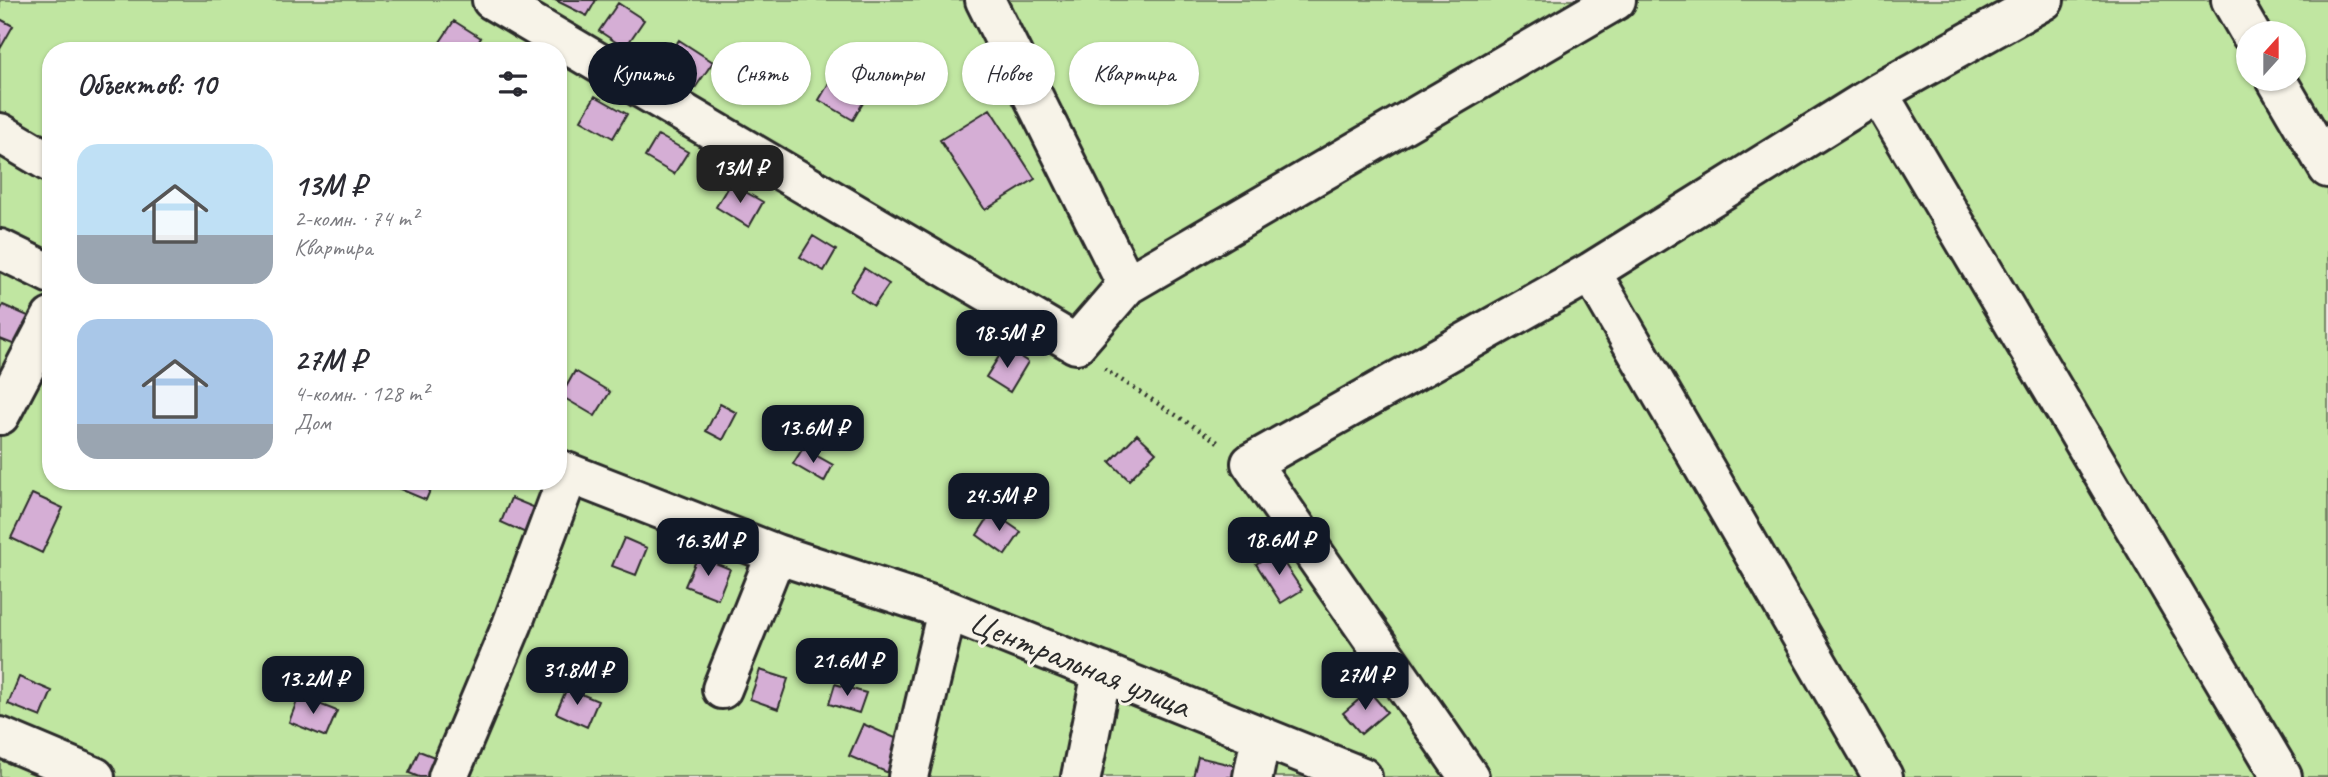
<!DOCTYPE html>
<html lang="ru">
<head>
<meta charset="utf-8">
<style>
  :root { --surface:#fff; --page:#f2f2f3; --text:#2b2b33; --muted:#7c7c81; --accent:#111827 }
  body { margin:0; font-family:Caveat,sans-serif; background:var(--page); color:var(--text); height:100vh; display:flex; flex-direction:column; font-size:26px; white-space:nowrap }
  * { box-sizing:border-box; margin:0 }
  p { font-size:23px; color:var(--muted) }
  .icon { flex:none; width:38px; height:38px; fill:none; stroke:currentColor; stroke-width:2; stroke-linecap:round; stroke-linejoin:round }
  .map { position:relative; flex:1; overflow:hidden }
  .side { position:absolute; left:42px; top:42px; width:525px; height:448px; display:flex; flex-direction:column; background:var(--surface); border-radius:28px; box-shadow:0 2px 5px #0004 }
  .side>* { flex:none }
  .hud { position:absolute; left:588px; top:42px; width:665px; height:63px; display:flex; gap:14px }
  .needle { width:46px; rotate:21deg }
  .buttons { position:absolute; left:2236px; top:21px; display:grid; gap:14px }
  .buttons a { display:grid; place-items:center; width:70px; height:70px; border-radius:50%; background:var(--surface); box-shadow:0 2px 5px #0004; font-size:35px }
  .price { position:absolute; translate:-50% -60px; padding:0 16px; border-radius:14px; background:var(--accent); color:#fff; font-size:23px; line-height:46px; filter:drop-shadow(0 2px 4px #0008) }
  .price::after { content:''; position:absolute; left:50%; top:42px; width:21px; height:16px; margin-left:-10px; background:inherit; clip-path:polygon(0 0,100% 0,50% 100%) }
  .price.active { background:#222; color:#fff }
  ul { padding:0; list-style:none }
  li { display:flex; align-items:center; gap:21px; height:175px; padding:0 35px }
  li span { display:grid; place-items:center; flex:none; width:196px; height:140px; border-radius:21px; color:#555 }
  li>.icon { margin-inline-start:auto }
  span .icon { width:84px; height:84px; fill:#fffc; stroke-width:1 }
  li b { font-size:30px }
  h2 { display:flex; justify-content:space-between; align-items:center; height:84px; padding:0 35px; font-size:30px }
  .tag { padding:0 24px; border-radius:32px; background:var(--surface); box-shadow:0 2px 5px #0004; font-size:24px; line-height:63px }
  .tag.active { background:var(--accent); color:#fff }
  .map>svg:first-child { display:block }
</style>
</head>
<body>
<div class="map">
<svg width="2328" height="777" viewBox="0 0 2328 777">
  <rect width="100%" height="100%" fill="#f0e5e4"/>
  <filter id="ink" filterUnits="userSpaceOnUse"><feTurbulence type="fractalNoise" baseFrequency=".0143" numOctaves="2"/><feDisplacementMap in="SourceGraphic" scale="14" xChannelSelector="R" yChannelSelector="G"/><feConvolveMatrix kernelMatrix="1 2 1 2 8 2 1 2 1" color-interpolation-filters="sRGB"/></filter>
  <g filter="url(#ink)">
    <!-- green -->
    <path fill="#c0e6a1" stroke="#768866" stroke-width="2" fill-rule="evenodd" d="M 0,0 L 2328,0 L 2328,777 L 0,777 ZM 2249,33 L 2294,33 L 2294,79 L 2249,79 ZM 51,51 L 558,51 L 558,481 L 51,481 Z"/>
    <!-- building -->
    <path fill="#d5aed5" stroke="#2b2b2b" stroke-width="2" d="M 555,0 L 596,0 L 587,16 Z
      M 618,3 L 644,20 L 625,48 L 599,31 Z
      M 0,19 L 13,26 L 0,49 Z
      M 454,21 L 481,38 L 472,51 L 453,51 L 440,42 Z
      M 679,40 L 713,62 L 695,88 L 662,67 Z
      M 833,76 L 867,96 L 853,120 L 819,100 Z
      M 595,96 L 627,114 L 613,138 L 581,120 Z
      M 990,109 L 1035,179 L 985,210 L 940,140 Z
      M 658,135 L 688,152 L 674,174 L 645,157 Z
      M 730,183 L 763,202 L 749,227 L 716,207 Z
      M 813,236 L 836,250 L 824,271 L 800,257 Z
      M 864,268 L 889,284 L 874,306 L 850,291 Z
      M 3,305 L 35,319 L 23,348 L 0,339 L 0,311 Z
      M 1005,347 L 1028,362 L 1010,392 L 986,377 Z
      M 575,371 L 610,392 L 595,416 L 561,396 Z
      M 720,404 L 737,413 L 723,440 L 706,431 Z
      M 1137,434 L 1156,452 L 1129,480 L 1110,462 Z
      M 803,448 L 833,465 L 824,482 L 793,464 Z
      M 397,481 L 434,481 L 426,500 L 395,487 Z
      M 32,494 L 63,508 L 42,553 L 11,538 Z
      M 511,498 L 538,509 L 528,534 L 501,522 Z
      M 992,512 L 1021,532 L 1005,555 L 977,535 Z
      M 624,538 L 647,548 L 636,575 L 612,566 Z
      M 1276,551 L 1302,590 L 1281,603 L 1256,564 Z
      M 698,556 L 730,569 L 718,599 L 685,586 Z
      M 760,670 L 788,679 L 778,709 L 750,699 Z
      M 19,677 L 52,691 L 41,717 L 8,704 Z
      M 835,684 L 866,693 L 859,713 L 829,704 Z
      M 567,688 L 598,701 L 587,727 L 556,713 Z
      M 1369,691 L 1387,712 L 1361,734 L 1343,713 Z
      M 299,696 L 337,711 L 326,737 L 289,722 Z
      M 863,724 L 907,743 L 893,775 L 849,756 Z
      M 419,751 L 450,763 L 444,777 L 419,777 L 409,773 Z
      M 1198,757 L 1236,766 L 1233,777 L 1193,777 Z"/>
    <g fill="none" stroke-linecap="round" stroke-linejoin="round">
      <defs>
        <path id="minor" d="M 492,0 L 1076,344 L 1127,285 L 1616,0
          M 985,0 L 1127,285
          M 2231,0 L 2250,33
          M 2276,79 L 2328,168
          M 1878,93 L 2282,777
          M 0,133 L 51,163
          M 0,249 L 51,274
          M 1591,272 L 1883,777
          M 0,415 L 51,318
          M 558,469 L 776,554 L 947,610 L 1362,777
          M 722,689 L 776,554
          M 0,737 L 95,777
          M 448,777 L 512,625 L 569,473
          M 908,777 L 947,610
          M 1081,777 L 1102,672
          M 1253,777 L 1261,736
          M 1469,777 L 1251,463 L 1591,272 L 1878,93 L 2044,0"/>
      </defs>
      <!-- minor casing -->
      <use href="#minor" stroke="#2b2b2b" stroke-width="44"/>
      <!-- path -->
      <path stroke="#2b2b2b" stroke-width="4.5" stroke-dasharray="2 5" stroke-linecap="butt" d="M 1104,369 L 1221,444"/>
      <!-- minor -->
      <use href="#minor" stroke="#f7f3e8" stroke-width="38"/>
    </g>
  </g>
  <g text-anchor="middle" stroke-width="6" stroke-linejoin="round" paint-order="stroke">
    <!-- street labels -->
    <g font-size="35" fill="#2b2b2b" stroke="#f7f3e8">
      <text transform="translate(1080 663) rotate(22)" y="12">Центральная улица</text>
    </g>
  </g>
</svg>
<div class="buttons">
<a><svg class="needle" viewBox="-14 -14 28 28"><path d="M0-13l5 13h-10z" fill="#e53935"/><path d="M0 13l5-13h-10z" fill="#7c7c81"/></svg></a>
</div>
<b class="price active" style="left:740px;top:205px">13M ₽</b>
<b class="price" style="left:1007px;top:370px">18.5M ₽</b>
<b class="price" style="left:813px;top:465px">13.6M ₽</b>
<b class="price" style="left:999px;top:533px">24.5M ₽</b>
<b class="price" style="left:1279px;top:577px">18.6M ₽</b>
<b class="price" style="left:708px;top:578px">16.3M ₽</b>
<b class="price" style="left:847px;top:698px">21.6M ₽</b>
<b class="price" style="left:577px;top:707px">31.8M ₽</b>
<b class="price" style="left:1365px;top:712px">27M ₽</b>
<b class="price" style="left:313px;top:716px">13.2M ₽</b>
<div class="hud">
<a class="tag active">Купить</a>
<a class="tag">Снять</a>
<a class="tag">Фильтры</a>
<a class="tag">Новое</a>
<a class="tag">Квартира</a>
</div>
<section class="side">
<h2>Объектов: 10<svg class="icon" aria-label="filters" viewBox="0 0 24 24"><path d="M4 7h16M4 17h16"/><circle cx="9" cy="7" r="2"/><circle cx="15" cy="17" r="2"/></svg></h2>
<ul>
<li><span style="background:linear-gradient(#bfe0f5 65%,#9aa5b1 0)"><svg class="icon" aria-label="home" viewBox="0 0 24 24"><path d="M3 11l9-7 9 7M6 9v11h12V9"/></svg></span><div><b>13M ₽</b><p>2-комн. · 74 m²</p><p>Квартира</p></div></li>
<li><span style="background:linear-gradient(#a9c7e8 75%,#9aa5b1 0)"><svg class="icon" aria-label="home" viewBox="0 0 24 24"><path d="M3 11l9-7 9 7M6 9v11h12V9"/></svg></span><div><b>27M ₽</b><p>4-комн. · 128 m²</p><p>Дом</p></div></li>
</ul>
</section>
</div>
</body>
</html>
